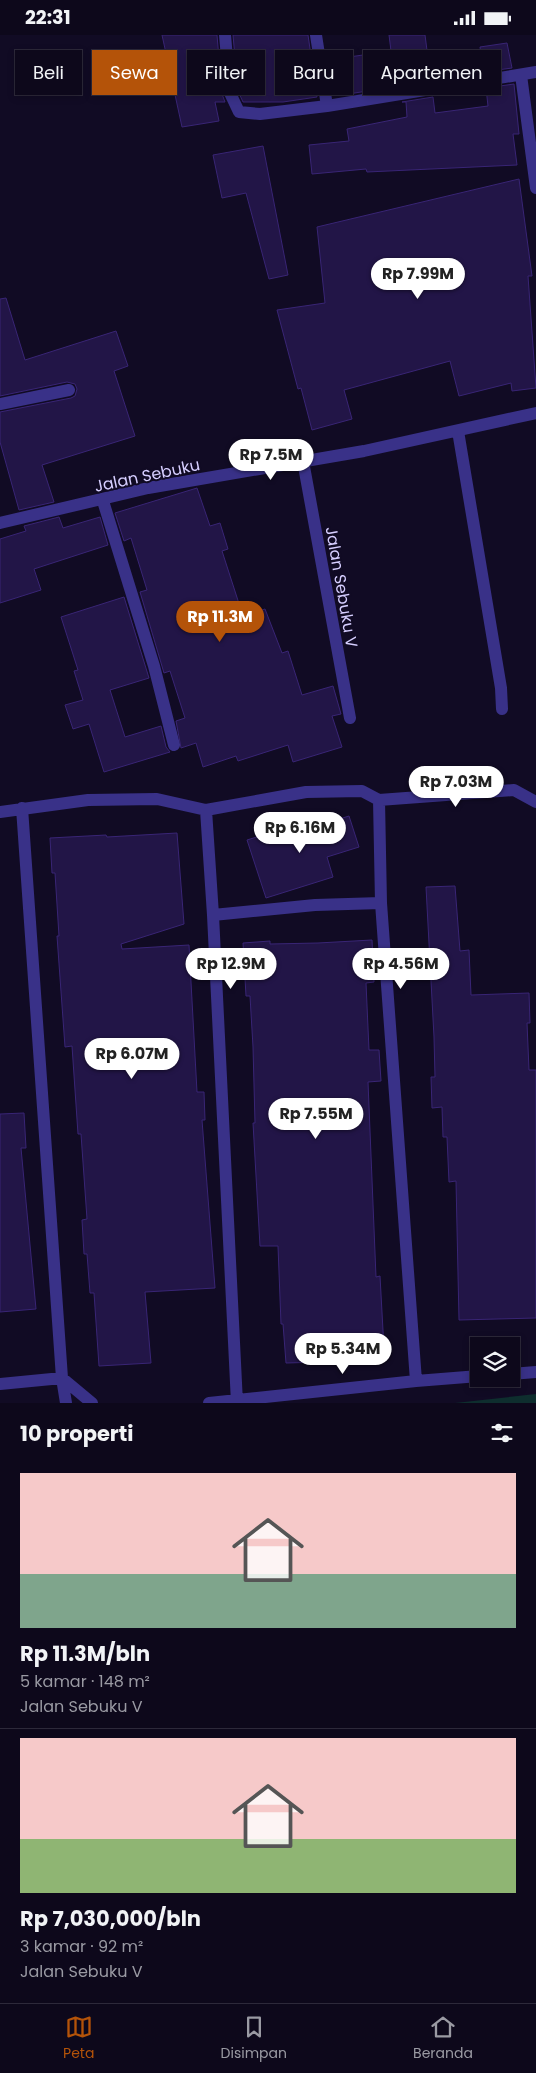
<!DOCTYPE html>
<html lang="id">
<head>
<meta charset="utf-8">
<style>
  :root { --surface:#0d081b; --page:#1b1628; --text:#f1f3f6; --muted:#9a9aa3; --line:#2d293a; --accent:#b45309 }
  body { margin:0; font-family:Poppins,sans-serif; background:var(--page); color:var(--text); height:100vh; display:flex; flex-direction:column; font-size:19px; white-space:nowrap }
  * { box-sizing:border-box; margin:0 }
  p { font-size:16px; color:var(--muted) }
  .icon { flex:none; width:28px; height:28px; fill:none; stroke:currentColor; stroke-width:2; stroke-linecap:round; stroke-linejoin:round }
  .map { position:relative; height:1368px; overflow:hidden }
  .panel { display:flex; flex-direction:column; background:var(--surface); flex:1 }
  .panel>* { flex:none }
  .hud { position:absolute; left:15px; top:15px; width:506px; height:45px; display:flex; gap:10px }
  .controls { position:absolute; left:470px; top:1302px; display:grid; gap:10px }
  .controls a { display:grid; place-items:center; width:50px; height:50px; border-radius:0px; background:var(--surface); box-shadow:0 2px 8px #0003,0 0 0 1px var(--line); font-size:25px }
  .price { position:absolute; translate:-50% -42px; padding:0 11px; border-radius:18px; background:#fff; color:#222; font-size:16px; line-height:32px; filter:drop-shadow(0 1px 2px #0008) }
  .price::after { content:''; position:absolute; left:50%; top:30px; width:15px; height:11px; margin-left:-8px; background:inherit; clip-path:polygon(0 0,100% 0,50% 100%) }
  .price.selected { background:var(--accent); color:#fff }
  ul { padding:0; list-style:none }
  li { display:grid; align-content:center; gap:10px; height:265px; padding:0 20px }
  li+li { border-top:1px solid var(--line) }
  li span { display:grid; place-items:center; height:155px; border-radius:0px; color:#555 }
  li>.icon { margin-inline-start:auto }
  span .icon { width:90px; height:90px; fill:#fffc; stroke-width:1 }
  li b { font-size:21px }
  h2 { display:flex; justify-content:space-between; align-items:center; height:60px; padding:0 20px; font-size:21px }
  .chip { padding:0 18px; border-radius:0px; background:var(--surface); box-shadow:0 2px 8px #0003,0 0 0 1px var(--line); font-size:18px; line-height:45px }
  .chip.selected { background:var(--accent); color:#fff }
  .status { display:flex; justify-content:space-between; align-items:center; height:35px; padding:0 25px; background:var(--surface); direction:ltr }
  .status svg { height:14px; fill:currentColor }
  .dock { display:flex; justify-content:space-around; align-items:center; height:70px; border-top:1px solid var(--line); background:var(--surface); font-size:14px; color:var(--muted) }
  .dock a { display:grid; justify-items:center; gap:2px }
  .dock .selected { color:var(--accent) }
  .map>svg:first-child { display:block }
</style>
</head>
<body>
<div class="status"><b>22:31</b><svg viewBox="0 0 49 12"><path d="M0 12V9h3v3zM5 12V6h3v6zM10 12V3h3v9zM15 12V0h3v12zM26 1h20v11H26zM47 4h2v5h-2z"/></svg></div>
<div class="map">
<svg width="536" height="1368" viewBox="0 0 536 1368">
  <rect width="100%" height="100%" fill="#110b24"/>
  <!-- green -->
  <path fill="#0e2e2e" d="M 536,1359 L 536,1368 L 455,1368 Z"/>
  <!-- building -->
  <path fill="#221547" stroke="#392575" d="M 162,0 L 217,0 L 222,59 L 225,67 L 215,67 L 219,86 L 182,92 Z
    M 233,0 L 308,0 L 317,62 L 283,67 L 243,67 L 238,56 Z
    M 389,0 L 425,0 L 431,46 L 342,60 L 342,57 L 333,59 L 328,25 L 391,16 Z
    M 507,8 L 512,33 L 483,37 L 480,12 Z
    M 514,49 L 519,99 L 513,99 L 517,130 L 367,137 L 366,134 L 312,139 L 309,110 L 349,106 L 347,94 L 407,82 L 406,67 L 402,67 L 433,62 L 435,78 L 488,71 L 486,53 Z
    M 263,111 L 288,240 L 269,244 L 246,158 L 222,163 L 213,120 Z
    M 519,144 L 532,241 L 528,241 L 536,353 L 512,356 L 511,348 L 459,361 L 450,326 L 344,355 L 352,384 L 312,395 L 301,353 L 298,354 L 277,275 L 325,268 L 317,192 Z
    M 6,263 L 25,325 L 116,296 L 128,331 L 114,336 L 135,401 L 42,430 L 54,467 L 19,475 L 0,407 L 0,377 L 71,363 L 75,361 L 77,354 L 75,349 L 67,347 L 0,361 L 0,264 Z
    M 197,453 L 210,491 L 220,488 L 228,514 L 222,516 L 243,581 L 265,574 L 282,618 L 288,616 L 302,660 L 333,651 L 341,679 L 332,681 L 342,712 L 293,727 L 288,710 L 238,726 L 236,721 L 203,732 L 196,708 L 181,713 L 176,686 L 185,683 L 170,636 L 164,638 L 140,557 L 147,555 L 131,503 L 124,506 L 115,478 Z
    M 59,482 L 63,493 L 100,482 L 108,510 L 34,534 L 41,555 L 0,568 L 0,504 L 26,496 L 24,491 Z
    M 124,562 L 149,643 L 110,655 L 125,702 L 161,691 L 166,712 L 170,717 L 104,737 L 89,689 L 73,694 L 65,670 L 83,665 L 74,636 L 78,635 L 61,582 Z
    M 349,781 L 359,812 L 327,822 L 333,842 L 266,863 L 247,805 L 315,784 L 317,791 Z
    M 177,798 L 184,889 L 121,909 L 122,914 L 189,910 L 197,1057 L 204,1057 L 205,1085 L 202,1085 L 215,1253 L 145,1257 L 151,1328 L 99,1331 L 94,1258 L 90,1258 L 87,1219 L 84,1219 L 82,1185 L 87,1184 L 81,1099 L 78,1099 L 72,1011 L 65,1012 L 57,901 L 59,901 L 55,838 L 52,838 L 50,803 L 106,800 L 107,802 Z
    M 455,851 L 460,916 L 469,915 L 471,960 L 529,958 L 530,988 L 527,988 L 529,1035 L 536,1035 L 536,1283 L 459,1285 L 456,1146 L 449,1147 L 447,1102 L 443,1102 L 442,1072 L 432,1073 L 431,1042 L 435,1042 L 434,1002 L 426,852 Z
    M 372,905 L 374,947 L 366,948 L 369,1015 L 379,1015 L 381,1046 L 368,1047 L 376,1242 L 380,1241 L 384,1314 L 321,1317 L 322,1327 L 286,1328 L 283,1289 L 281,1289 L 278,1211 L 260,1211 L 253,1088 L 255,1088 L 253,1012 L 250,961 L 246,961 L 243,908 L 270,906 L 270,909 L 318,908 Z
    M 24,1078 L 26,1113 L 21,1113 L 36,1274 L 0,1277 L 0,1079 Z"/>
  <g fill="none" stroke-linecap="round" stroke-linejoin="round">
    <!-- minor -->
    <path stroke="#393188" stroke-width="12" d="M 225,0 L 230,58 L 239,77 L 260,79 L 327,71 L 536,37
      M 316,0 L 327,71
      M 521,40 L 536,153
      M 0,369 L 69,355
      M 458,396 L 501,653 L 502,674
      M 303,426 L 350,683
      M 103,466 L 154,631 L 174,710
      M 0,488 L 148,453 L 364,416 L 536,378
      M 379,765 L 514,755 L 536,767
      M 22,773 L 62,1343 L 66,1368
      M 206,775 L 306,757 L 362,756 L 379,765 L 381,868 L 416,1346
      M 0,777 L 88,765 L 157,764 L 206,775 L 213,880 L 237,1368
      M 213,880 L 315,870 L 381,868
      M 511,1339 L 536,1337
      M 0,1349 L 62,1343 L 92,1368
      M 209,1368 L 416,1346 L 479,1341"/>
  </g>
  <g text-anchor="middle" stroke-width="4" stroke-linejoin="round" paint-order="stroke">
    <!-- street labels -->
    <g font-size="16" fill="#d6ceff" stroke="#110b24">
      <text transform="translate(147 440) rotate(-12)" y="6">Jalan Sebuku</text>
      <text transform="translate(342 552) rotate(80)" y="6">Jalan Sebuku V</text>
    </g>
  </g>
</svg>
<div class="controls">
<a><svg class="icon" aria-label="layers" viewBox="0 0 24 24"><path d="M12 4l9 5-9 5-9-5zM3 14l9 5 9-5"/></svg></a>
</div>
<b class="price" style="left:418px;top:265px">Rp 7.99M</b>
<b class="price" style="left:271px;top:446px">Rp 7.5M</b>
<b class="price selected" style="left:220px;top:608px">Rp 11.3M</b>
<b class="price" style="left:456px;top:773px">Rp 7.03M</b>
<b class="price" style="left:300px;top:819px">Rp 6.16M</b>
<b class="price" style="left:231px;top:955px">Rp 12.9M</b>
<b class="price" style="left:401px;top:955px">Rp 4.56M</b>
<b class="price" style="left:132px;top:1045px">Rp 6.07M</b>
<b class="price" style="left:316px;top:1105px">Rp 7.55M</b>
<b class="price" style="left:343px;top:1340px">Rp 5.34M</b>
<div class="hud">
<a class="chip">Beli</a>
<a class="chip selected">Sewa</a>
<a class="chip">Filter</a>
<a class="chip">Baru</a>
<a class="chip">Apartemen</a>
</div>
</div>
<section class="panel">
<h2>10 properti<svg class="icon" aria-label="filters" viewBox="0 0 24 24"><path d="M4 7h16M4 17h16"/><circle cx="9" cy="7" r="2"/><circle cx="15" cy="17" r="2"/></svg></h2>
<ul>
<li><span style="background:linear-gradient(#f6c9c9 65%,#7fa58c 0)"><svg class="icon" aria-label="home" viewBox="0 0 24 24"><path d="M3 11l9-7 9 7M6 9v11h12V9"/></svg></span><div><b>Rp 11.3M/bln</b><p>5 kamar · 148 m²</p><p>Jalan Sebuku V</p></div></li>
<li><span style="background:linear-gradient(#f6c9c9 65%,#8fb573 0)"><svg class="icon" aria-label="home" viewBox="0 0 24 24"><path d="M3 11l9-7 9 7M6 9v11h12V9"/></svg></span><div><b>Rp 7,030,000/bln</b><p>3 kamar · 92 m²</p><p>Jalan Sebuku V</p></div></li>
</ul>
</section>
<nav class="dock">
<a class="selected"><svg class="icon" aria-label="map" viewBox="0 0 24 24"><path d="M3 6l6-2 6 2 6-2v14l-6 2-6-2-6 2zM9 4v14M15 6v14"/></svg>Peta</a>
<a><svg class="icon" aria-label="saved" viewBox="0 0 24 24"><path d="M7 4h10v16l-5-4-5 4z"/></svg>Disimpan</a>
<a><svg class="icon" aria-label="home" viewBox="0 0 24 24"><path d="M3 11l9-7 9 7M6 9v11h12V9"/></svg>Beranda</a>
</nav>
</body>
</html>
